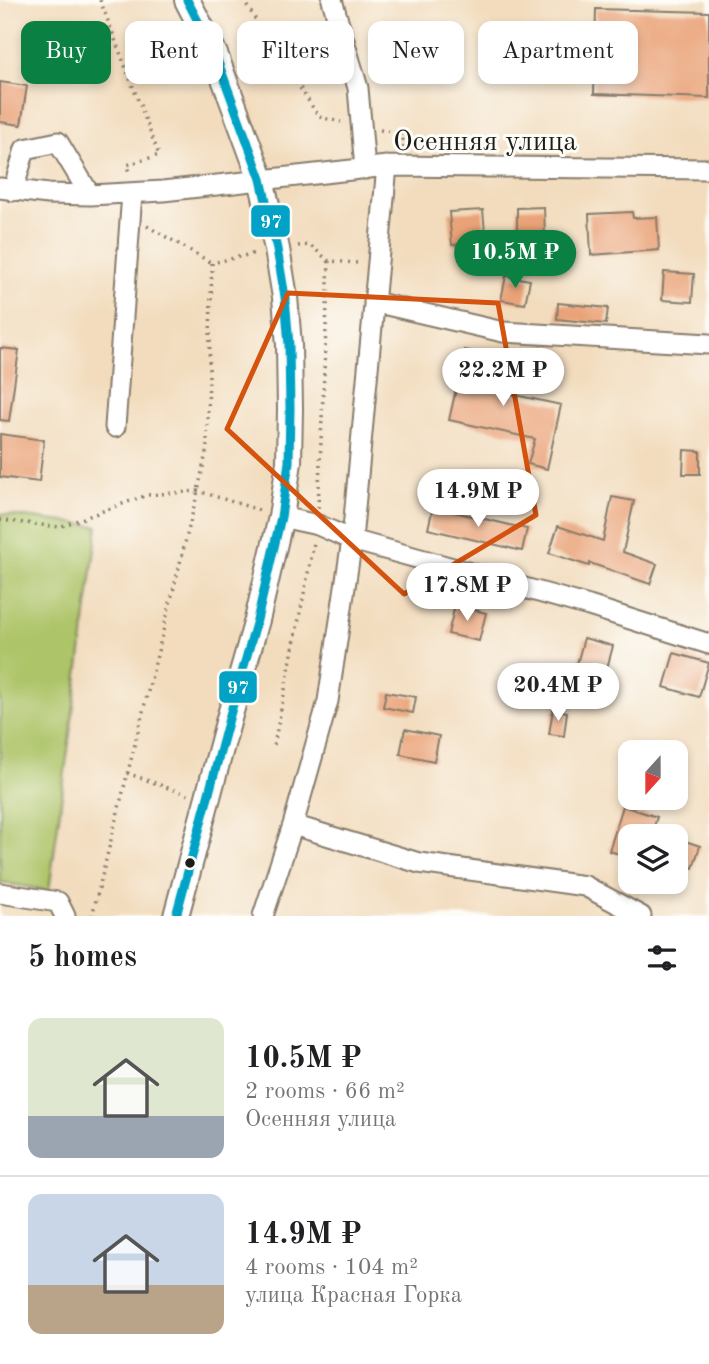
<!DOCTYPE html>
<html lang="en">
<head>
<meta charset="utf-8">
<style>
  :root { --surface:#fff; --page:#f2f2f2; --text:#202124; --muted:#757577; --line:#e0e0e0; --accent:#0b8043 }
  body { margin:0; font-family:"Old Standard TT",serif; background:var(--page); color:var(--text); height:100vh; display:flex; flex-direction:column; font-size:26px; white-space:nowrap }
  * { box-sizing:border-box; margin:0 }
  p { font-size:23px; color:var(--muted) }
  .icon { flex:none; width:38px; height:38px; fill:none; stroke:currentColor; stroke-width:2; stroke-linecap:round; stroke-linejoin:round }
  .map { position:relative; height:916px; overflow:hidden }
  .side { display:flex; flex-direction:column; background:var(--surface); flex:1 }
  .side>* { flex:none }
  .hud { position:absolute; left:21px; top:21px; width:668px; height:63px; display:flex; gap:14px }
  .needle { width:46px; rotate:201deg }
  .fabs { position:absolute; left:618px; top:740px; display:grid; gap:14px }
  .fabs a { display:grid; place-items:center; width:70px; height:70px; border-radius:14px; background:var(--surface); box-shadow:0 4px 10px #0003; font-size:35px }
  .price { position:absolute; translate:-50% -60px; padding:0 16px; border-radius:24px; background:#fff; color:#222; font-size:23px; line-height:46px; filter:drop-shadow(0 2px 4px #0008) }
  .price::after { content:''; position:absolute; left:50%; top:42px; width:21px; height:16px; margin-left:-10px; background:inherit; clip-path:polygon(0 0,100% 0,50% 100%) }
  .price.current { background:var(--accent); color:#fff }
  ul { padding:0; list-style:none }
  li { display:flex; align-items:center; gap:21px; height:175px; padding:0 28px }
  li+li { border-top:2px solid var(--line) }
  li span { display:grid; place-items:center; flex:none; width:196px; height:140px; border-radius:14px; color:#555 }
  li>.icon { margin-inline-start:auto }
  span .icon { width:84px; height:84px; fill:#fffc; stroke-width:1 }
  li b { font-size:30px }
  h2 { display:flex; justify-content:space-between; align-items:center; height:84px; padding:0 28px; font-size:30px }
  .chip { padding:0 24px; border-radius:14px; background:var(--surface); box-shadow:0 4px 10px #0003; font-size:24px; line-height:63px }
  .chip.current { background:var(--accent); color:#fff }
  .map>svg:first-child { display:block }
</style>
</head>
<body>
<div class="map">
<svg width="709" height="916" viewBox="0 0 709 916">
  <rect width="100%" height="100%" fill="#fdfcf7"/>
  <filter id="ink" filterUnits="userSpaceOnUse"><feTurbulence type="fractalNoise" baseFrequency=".0143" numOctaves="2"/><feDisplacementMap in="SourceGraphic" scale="14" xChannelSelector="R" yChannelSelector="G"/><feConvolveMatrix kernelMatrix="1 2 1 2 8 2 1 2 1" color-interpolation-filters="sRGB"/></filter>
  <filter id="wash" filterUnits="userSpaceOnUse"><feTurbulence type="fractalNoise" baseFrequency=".00686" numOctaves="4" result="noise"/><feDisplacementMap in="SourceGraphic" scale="28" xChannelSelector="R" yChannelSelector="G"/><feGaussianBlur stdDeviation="1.57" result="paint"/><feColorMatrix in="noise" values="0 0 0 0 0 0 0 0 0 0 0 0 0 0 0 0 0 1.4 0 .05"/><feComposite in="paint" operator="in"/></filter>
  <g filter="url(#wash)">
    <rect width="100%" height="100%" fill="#f2dcbd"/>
    <!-- green -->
    <path fill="#aec469" stroke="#657042" stroke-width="2" d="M 0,514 L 98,526 L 49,891 L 0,882 Z"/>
    <g id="blocks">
      <!-- building -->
      <path fill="#eaa378" d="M 596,9 L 709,12 L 709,98 L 594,94 Z
        M 0,82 L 27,86 L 21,125 L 0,122 Z
        M 544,207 L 545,238 L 517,238 L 517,208 Z
        M 483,210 L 486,242 L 452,245 L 449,212 Z
        M 632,212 L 633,218 L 657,217 L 659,250 L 591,255 L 589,214 Z
        M 664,272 L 694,274 L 692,302 L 662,300 Z
        M 506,276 L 530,280 L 525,304 L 501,300 Z
        M 558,303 L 608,308 L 606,324 L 557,319 Z
        M 0,348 L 19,350 L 9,421 L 0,420 Z
        M 465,350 L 499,358 L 492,390 L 561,405 L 547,469 L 528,464 L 535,439 L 449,420 Z
        M 0,434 L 44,440 L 39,482 L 0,477 Z
        M 684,450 L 700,451 L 700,474 L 683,474 Z
        M 612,497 L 634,501 L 623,552 L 657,564 L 650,584 L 590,563 L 589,566 L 549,553 L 558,526 L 603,541 Z
        M 433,507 L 527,529 L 522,551 L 428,529 Z
        M 455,605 L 486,613 L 479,641 L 448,634 Z
        M 584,638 L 613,646 L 603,683 L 574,675 Z
        M 674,653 L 709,663 L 699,697 L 664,687 Z
        M 386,692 L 416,697 L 413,713 L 383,707 Z
        M 553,709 L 567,712 L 564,736 L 549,734 Z
        M 405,729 L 439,736 L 434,761 L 400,754 Z
        M 623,806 L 657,817 L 651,836 L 630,836 L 630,857 L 609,851 Z
        M 676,838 L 700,846 L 693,868 L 676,862 Z"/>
    </g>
  </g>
  <g filter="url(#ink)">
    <use href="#blocks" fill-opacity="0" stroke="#877c6c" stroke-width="2"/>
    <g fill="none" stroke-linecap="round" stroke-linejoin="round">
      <defs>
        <path id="minor" d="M 332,0 L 358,88 L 365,169
          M 0,188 L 48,194 L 90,195 L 163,191 L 387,166 L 709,169
          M 13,191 L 25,149 L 58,142 L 90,195
          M 374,302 L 503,332 L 709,344
          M 115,427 L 132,193
          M 281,517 L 318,525 L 352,540 L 589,606 L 709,644
          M 293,825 L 419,863 L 585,886 L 641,916
          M 0,893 L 58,902 L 65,916
          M 263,916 L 293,825 L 328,701 L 352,540 L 387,166"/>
        <path id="major" d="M 176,916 L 230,715 L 257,620 L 281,517 L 289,462 L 290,409 L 289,345 L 285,297 L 277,249 L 261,179 L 215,54 L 187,0"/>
      </defs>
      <!-- minor casing -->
      <use href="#minor" stroke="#877c6c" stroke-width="23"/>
      <!-- major casing -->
      <use href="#major" stroke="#877c6c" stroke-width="28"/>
      <!-- path -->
      <path stroke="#877c6c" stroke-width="3.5" stroke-dasharray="2 5" stroke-linecap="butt" d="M 100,0 L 159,155 L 127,165 L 129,173
        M 243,0 L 319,117 L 341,122
        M 380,130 L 403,134 L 403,148
        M 147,226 L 212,263
        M 298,246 L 310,245 L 329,261 L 358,263
        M 318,508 L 329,261
        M 0,520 L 59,527 L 147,495 L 198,491 L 262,511
        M 274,745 L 314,543
        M 127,773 L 188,795
        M 92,916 L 198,491 L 207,448 L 212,263 L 256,253"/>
      <!-- minor -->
      <use href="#minor" stroke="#fff" stroke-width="19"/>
      <!-- major -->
      <use href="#major" stroke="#fff" stroke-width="24"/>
      <defs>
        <path id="bus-1" d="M 176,916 L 230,715 L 257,620 L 281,517 L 289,462 L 290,409 L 289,345 L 285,297 L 277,249 L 261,179 L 215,54 L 187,0"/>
      </defs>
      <!-- bus-1 casing -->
      <use href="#bus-1" stroke="#fdfcf7" stroke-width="14"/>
      <!-- bus-1 -->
      <use href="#bus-1" stroke="#01a2c5" stroke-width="9"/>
    </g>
  </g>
  <!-- marked area -->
  <path fill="none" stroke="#d4530e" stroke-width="5" stroke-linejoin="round" d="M 288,293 L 498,303 L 536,515 L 404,594 L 227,429 Z"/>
  <!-- markers -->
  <circle fill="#1c1c1c" stroke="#fdfcf7" stroke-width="2.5" cx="190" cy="863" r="6"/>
  <g text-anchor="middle" stroke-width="6" stroke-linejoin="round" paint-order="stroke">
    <!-- street labels -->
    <g font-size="28" fill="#1c1c1c" stroke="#fdfcf7">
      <text x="485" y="150">Осенняя улица</text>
    </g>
  </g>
  <g stroke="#fdfcf7" stroke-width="2.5">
    <rect x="250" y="204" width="41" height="34" rx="7" fill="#01a2c5"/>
    <rect x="218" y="670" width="40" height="34" rx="7" fill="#01a2c5"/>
  </g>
  <g font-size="19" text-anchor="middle" font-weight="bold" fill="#fff">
    <text x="271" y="228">97</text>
    <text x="238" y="694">97</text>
  </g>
</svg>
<div class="fabs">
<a><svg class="needle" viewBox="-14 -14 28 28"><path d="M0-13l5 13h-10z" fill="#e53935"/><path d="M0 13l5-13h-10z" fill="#757577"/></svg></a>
<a><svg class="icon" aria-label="layers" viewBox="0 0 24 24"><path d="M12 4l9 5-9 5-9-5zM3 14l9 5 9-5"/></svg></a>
</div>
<b class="price current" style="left:515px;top:290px">10.5M ₽</b>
<b class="price" style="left:503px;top:408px">22.2M ₽</b>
<b class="price" style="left:478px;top:529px">14.9M ₽</b>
<b class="price" style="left:467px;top:623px">17.8M ₽</b>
<b class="price" style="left:558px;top:723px">20.4M ₽</b>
<div class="hud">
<a class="chip current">Buy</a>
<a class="chip">Rent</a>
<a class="chip">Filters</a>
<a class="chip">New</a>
<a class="chip">Apartment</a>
</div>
</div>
<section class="side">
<h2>5 homes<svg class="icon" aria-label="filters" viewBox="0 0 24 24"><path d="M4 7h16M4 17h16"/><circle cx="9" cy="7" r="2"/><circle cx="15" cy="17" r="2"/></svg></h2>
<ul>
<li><span style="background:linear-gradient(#dfe7d0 70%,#9aa5b1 0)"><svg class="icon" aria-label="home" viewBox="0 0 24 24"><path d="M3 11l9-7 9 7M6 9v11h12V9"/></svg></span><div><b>10.5M ₽</b><p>2 rooms · 66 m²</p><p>Осенняя улица</p></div></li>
<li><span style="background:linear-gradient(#c9d6e8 65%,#b9a48a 0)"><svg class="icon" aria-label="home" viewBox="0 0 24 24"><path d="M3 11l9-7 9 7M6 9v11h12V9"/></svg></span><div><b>14.9M ₽</b><p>4 rooms · 104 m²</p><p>улица Красная Горка</p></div></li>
</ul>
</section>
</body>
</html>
